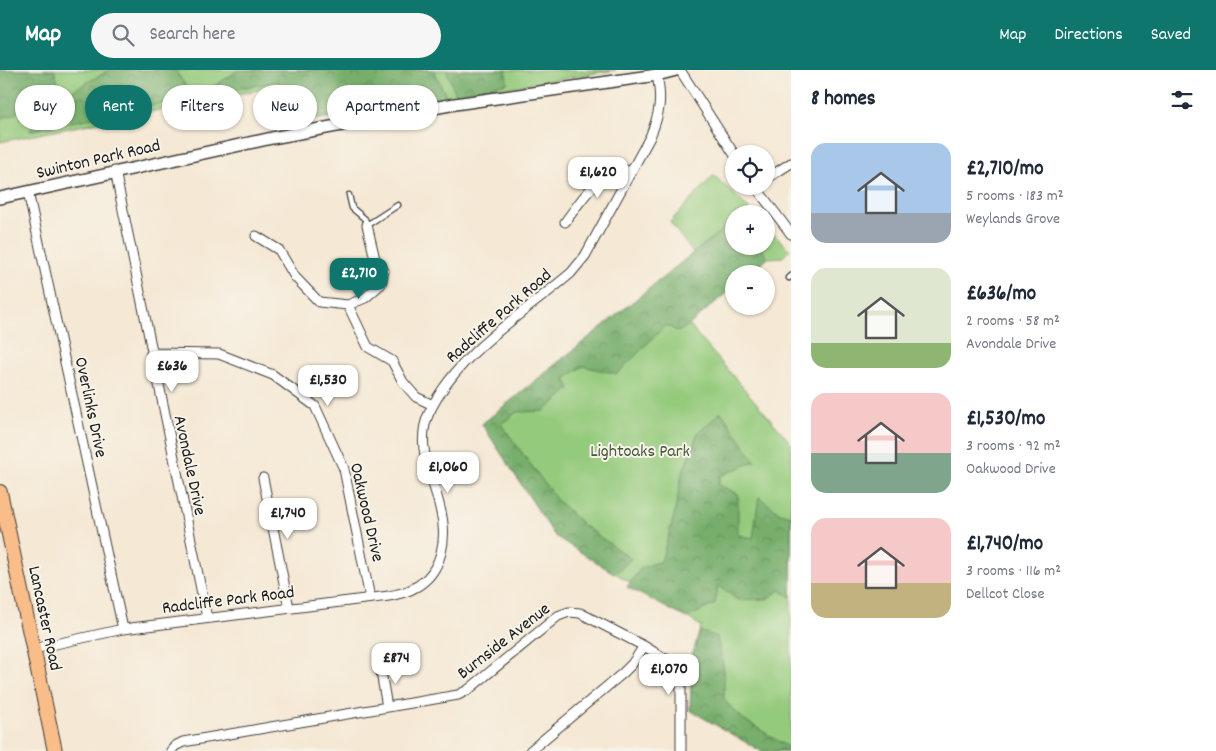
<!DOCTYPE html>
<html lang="en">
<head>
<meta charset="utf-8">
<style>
  :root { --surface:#fff; --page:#f6f6f7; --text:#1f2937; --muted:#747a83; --accent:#0f766e }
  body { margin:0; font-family:Dekko,sans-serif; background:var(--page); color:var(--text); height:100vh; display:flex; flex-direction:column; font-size:19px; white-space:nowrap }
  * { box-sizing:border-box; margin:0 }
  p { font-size:16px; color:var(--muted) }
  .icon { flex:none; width:28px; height:28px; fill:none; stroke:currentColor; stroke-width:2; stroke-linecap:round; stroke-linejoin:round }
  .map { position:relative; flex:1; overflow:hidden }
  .panel { display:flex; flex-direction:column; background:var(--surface); width:425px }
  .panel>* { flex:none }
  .guide { position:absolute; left:15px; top:15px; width:475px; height:45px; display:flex; gap:10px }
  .fabs { position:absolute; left:725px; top:75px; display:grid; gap:10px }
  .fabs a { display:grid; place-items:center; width:50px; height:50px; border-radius:50%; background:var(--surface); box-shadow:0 1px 4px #0004; font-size:25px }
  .price { position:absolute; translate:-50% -42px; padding:0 11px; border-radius:10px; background:#fff; color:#222; font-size:16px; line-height:32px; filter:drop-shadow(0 1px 2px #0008) }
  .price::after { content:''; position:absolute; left:50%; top:30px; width:15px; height:11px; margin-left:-8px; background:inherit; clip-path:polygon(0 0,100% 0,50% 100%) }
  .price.on { background:var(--accent); color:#fff }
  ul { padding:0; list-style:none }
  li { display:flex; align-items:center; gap:15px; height:125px; padding:0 20px }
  li span { display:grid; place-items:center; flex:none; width:140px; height:100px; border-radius:15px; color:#555 }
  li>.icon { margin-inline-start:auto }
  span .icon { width:60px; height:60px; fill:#fffc; stroke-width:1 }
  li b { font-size:21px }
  h2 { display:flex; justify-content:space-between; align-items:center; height:60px; padding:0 20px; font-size:21px }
  .chip { padding:0 18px; border-radius:22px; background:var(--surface); box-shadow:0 1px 4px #0004; font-size:18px; line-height:45px }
  .chip.on { background:var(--accent); color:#fff }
  header { display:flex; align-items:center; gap:30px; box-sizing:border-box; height:70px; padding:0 25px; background:var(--accent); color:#fff }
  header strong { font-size:24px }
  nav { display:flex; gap:28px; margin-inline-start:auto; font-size:18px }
  .search { width:350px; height:45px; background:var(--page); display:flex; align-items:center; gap:12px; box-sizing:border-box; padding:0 18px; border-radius:28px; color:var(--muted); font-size:19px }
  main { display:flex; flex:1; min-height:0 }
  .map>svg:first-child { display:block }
</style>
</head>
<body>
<header>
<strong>Map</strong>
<div class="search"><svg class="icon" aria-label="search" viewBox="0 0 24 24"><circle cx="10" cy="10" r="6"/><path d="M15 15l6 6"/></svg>Search here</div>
<nav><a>Map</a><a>Directions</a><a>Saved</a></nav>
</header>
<main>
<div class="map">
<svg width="791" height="681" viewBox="0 0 791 681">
  <defs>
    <pattern id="forest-crowns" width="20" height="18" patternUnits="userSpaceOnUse" patternTransform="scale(1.25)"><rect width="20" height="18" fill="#77ae6c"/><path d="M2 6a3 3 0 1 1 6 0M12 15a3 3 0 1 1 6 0" fill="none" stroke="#618d58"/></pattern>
  </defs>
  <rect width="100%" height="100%" fill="#f7f3e8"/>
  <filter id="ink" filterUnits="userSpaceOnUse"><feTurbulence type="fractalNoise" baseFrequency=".02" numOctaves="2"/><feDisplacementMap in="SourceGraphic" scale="10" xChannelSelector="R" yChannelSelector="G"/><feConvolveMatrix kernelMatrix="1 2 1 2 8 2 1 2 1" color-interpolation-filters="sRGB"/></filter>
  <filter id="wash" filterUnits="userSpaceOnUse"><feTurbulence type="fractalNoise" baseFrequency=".0096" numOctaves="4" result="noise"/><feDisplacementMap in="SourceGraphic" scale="20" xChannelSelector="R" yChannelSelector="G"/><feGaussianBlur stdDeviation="1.12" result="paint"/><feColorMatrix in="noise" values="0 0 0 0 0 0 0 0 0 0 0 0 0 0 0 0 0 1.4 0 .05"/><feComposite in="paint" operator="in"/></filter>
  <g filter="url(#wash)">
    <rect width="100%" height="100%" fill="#f5e8d4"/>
    <!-- green -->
    <path fill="#94ca7c" stroke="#58734c" d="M 0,0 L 616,0 L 365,41 L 273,58 L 263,19 L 0,72 Z
      M 714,105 L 754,144 L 734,144 L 734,176 L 766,176 L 766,156 L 790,180 L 783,187 L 767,188 L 749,204 L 734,204 L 734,216 L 689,255 L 791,373 L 791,681 L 761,681 L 690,640 L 692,586 L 701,556 L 555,466 L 482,354 L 693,183 L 670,152 Z"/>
    <!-- forest -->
    <path fill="url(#forest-crowns)" stroke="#4a6544" d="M 0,0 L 54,0 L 60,18 L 13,45 L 0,48 Z
      M 109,0 L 175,0 L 193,27 L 29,61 L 67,24 Z
      M 239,0 L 433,0 L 447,27 L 290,52 L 279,11 L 197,27 Z
      M 446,0 L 506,0 L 507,13 L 456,24 Z
      M 734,150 L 734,176 L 760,176 L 767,188 L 749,204 L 734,204 L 734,216 L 689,255 L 678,262 L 666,255 L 617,304 L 583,296 L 565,309 L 570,319 L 544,341 L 517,342 L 501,354 L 556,429 L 582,454 L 631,489 L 615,504 L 555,466 L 482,354 Z
      M 721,342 L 755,391 L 720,406 L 719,415 L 738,424 L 738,465 L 753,468 L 759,427 L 780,443 L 791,446 L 791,527 L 780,520 L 767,529 L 737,530 L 718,515 L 715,534 L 686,548 L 627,517 L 641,498 L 661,491 L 673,450 L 682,404 L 698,363 Z
      M 700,561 L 717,567 L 724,600 L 724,630 L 743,649 L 791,679 L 791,681 L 761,681 L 690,640 L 692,586 Z"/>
  </g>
  <g filter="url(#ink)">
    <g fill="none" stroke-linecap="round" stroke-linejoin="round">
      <defs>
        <path id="service" d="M 349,125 L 352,138 L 365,149 L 367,155 L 398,135
          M 789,208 L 791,206"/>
        <path id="minor" d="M 680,0 L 734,84
          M 115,101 L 207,548
          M 766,109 L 791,93
          M 755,116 L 791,164
          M 28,122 L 123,559
          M 565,152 C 582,130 599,98 631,101
          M 256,166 L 279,180 L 295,207 L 319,232 L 348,235 L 368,277 L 392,291 L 403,312 L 416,327 L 433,335
          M 348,235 L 365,228 L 381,214 L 384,201 L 375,189 L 367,155
          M 151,283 L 219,284 L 273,305 L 315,336 L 344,399 L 370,528
          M 263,408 L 289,538
          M 33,579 L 123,559 L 389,526 C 397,524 406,523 414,518 C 443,503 448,467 440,438 C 433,406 414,376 429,343 C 458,282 522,245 571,203 L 585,186 L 650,67 C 660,43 662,30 657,5
          M 380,596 L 387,637
          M 171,681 L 175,676 L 183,672 L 458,625 L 468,620 L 558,546 L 569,542 L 580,543 L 644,576 L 677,596 L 681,608 L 681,681
          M 530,681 L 623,603 L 632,594 L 644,576"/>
        <path id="tertiary" d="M 0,128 L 272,68 L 455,34 L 657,5 L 676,0"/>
        <path id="primary" d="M 0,422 L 55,681"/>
      </defs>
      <!-- service casing -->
      <use href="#service" stroke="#3d3b38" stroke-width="7"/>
      <!-- minor casing -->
      <use href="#minor" stroke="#3d3b38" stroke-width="11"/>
      <!-- tertiary casing -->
      <use href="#tertiary" stroke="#3d3b38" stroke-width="14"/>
      <!-- primary casing -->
      <use href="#primary" stroke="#3d3b38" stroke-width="16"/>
      <!-- service -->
      <use href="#service" stroke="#fff" stroke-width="4.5"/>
      <!-- minor -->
      <use href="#minor" stroke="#fff" stroke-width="9"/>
      <!-- tertiary -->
      <use href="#tertiary" stroke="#fff" stroke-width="11"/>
      <!-- primary -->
      <use href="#primary" stroke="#f8bd89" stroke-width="14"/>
    </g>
  </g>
  <g text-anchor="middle" stroke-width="4" stroke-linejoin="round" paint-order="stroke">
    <!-- street labels -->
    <g font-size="18" fill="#1c1c1c" stroke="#f7f3e8">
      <text transform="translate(98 88) rotate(-13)" y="6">Swinton Park Road</text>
      <text transform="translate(498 245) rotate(-41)" y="6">Radcliffe Park Road</text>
      <text transform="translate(92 337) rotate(78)" y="6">Overlinks Drive</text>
      <text transform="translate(191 395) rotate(78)" y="6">Avondale Drive</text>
      <text transform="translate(368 442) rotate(77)" y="6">Oakwood Drive</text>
      <text transform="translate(228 529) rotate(-7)" y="6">Radcliffe Park Road</text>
      <text transform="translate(46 548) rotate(78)" y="6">Lancaster Road</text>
      <text transform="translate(503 570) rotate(-38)" y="6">Burnside Avenue</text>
    </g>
    <!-- park labels -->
    <g font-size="18" fill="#46593e" stroke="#f7f3e8">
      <text x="640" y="386">Lightoaks Park</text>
    </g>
  </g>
</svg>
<div class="fabs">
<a><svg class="icon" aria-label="locate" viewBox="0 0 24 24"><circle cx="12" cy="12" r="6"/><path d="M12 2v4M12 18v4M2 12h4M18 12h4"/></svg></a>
<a>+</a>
<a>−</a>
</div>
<b class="price" style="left:598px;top:129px">£1,620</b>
<b class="price on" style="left:359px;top:230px">£2,710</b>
<b class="price" style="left:172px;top:323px">£636</b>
<b class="price" style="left:328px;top:337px">£1,530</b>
<b class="price" style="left:448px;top:424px">£1,060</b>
<b class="price" style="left:288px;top:470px">£1,740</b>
<b class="price" style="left:396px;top:615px">£874</b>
<b class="price" style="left:669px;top:626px">£1,070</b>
<div class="guide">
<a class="chip">Buy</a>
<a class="chip on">Rent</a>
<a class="chip">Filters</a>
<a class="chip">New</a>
<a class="chip">Apartment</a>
</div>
</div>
<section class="panel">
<h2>8 homes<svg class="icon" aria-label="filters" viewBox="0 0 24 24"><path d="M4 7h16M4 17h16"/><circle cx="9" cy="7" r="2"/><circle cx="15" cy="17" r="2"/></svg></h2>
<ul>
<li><span style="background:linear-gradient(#a9c7e8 70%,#9aa5b1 0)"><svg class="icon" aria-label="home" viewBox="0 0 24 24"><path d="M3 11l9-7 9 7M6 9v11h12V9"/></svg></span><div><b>£2,710/mo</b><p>5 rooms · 183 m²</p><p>Weylands Grove</p></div></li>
<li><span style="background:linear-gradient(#dfe7d0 75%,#8fb573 0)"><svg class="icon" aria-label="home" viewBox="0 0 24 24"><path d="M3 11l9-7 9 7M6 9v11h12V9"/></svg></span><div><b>£636/mo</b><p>2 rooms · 58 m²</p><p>Avondale Drive</p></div></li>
<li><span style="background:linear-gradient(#f6c9c9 60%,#7fa58c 0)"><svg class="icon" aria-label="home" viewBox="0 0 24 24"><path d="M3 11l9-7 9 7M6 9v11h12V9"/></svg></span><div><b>£1,530/mo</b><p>3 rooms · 92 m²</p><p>Oakwood Drive</p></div></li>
<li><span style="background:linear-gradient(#f6c9c9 65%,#c2b280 0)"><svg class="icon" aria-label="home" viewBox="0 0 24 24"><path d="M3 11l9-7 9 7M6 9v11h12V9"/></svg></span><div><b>£1,740/mo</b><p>3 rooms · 116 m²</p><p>Dellcot Close</p></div></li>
</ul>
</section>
</main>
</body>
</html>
